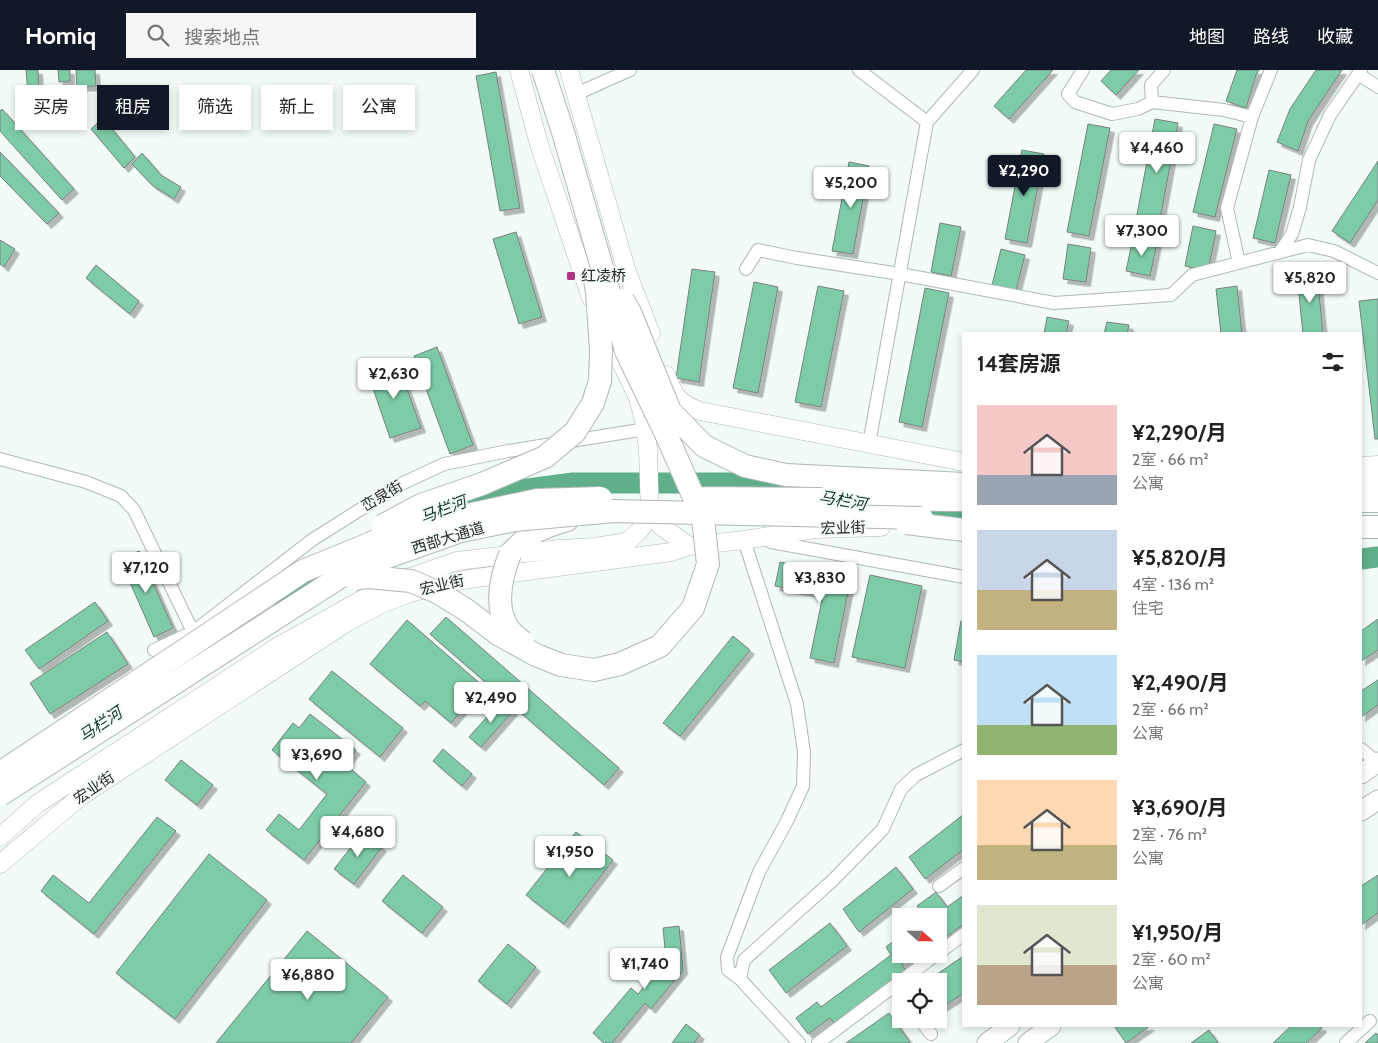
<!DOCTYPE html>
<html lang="zh">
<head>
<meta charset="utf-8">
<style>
  :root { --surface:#fff; --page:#f6f6f6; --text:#222; --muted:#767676; --accent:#111827 }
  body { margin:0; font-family:Cabin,"Noto Sans SC",sans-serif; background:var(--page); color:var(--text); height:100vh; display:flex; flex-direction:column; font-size:19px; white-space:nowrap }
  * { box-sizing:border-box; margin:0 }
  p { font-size:16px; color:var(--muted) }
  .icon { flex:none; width:28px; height:28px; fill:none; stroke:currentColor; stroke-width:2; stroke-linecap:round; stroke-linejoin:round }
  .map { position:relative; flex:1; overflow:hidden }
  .panel { position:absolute; left:962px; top:262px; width:400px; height:695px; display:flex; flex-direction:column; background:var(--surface); border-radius:0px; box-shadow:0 2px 8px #0003 }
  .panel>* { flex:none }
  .guide { position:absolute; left:15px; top:15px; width:475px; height:45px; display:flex; gap:10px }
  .needle { width:32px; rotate:111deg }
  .controls { position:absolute; left:892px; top:838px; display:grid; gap:10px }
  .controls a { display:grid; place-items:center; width:55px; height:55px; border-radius:0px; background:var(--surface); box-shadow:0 2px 8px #0003; font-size:25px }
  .price { position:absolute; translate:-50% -42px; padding:0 11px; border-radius:5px; background:#fff; color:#222; font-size:16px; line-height:32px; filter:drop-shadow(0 1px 2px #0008) }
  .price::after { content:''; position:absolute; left:50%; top:30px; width:15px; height:11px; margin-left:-8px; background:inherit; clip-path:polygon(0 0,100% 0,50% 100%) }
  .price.active { background:var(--accent); color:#fff }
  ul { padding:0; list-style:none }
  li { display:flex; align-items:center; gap:15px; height:125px; padding:0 15px }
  li span { display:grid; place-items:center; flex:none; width:140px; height:100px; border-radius:0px; color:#555 }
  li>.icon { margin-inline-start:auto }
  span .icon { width:60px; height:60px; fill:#fffc; stroke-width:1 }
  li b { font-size:21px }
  h2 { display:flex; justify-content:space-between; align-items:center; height:60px; padding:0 15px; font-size:21px }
  .chip { padding:0 18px; border-radius:0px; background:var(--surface); box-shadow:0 2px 8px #0003; font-size:18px; line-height:45px }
  .chip.active { background:var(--accent); color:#fff }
  header { display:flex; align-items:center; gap:30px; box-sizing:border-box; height:70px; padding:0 25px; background:var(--accent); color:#fff }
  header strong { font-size:24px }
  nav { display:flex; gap:28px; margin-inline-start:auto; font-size:18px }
  .search { width:350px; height:45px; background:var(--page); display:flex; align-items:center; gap:12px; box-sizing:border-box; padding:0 18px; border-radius:0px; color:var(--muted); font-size:19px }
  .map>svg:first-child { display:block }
</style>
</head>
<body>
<header>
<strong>Homiq</strong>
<div class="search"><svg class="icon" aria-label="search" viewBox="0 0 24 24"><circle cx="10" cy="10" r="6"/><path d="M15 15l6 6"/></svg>搜索地点</div>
<nav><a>地图</a><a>路线</a><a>收藏</a></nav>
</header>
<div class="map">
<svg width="1378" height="973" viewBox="0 0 1378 973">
  <defs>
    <filter id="shadow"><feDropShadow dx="4.5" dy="4.5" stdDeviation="0" flood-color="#0004"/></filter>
  </defs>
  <rect width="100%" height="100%" fill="#f2fbf6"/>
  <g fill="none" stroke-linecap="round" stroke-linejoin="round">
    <!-- river -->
    <path stroke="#60af8b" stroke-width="21" d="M 459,432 L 481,425 L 573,413 L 743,413 L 799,422
      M 905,439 L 964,451
      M 1361,489 L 1378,487
      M 284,531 L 343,491"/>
  </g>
  <!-- building -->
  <path fill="#7dcca7" stroke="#79817d" filter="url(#shadow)" d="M 26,0 L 38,0 L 39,23 L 28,24 Z
    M 58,0 L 70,0 L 70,11 L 59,12 Z
    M 76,0 L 95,0 L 96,16 L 77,17 Z
    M 1026,0 L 1053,0 L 1009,49 L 994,36 Z
    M 1111,0 L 1139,0 L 1116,25 L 1101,11 Z
    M 1237,0 L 1259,0 L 1256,5 L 1246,38 L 1226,31 Z
    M 1316,0 L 1342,0 L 1308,51 L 1298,81 L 1277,72 L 1290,39 Z
    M 496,2 L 520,138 L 500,141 L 476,6 Z
    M 2,39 L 74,119 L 62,130 L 0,61 L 0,41 Z
    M 103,48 L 135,87 L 124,98 L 91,59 Z
    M 1155,49 L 1178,53 L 1158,160 L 1135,155 Z
    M 1088,54 L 1110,58 L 1089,166 L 1067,162 Z
    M 1214,54 L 1237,59 L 1215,147 L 1193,142 Z
    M 1022,80 L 1044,84 L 1027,173 L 1005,169 Z
    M 0,82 L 59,143 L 47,154 L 0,106 Z
    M 142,83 L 161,105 L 181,117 L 174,129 L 152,115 L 132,94 Z
    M 1378,91 L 1378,130 L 1350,173 L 1332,161 Z
    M 849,92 L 869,96 L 853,184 L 832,181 Z
    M 1269,100 L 1291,105 L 1275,173 L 1253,168 Z
    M 940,153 L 961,157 L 951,206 L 931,202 Z
    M 1193,156 L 1216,161 L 1208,201 L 1185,196 Z
    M 516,162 L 542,247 L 519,254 L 493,169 Z
    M 1133,168 L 1157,173 L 1150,206 L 1126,201 Z
    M 0,170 L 15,179 L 4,197 L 0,194 Z
    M 1068,174 L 1091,178 L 1086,212 L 1063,209 Z
    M 1001,179 L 1025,185 L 1016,221 L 992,215 Z
    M 96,195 L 139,231 L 130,244 L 86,208 Z
    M 692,199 L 715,202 L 699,312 L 676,308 Z
    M 1317,203 L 1323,264 L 1303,264 L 1297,205 Z
    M 754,212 L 778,217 L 758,323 L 733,318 Z
    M 818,216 L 844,221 L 821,337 L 795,332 Z
    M 1237,216 L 1242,264 L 1221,264 L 1216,219 Z
    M 925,218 L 949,223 L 922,357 L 899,352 Z
    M 1378,229 L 1378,369 L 1375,369 L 1359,231 Z
    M 1047,247 L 1069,251 L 1066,264 L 1044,264 Z
    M 1107,252 L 1129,255 L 1127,264 L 1104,264 Z
    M 437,277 L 473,375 L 450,384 L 414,286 Z
    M 397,291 L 421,358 L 390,368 L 367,301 Z
    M 139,481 L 173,558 L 154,567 L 120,490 Z
    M 780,492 L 851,507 L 834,593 L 810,588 L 823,525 L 775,516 Z
    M 870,505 L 922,516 L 905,598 L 852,587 Z
    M 95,532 L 108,551 L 39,599 L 25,580 Z
    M 446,547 L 619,698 L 604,715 L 430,564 Z
    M 1378,549 L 1378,580 L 1361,591 L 1361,561 Z
    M 407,550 L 483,616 L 451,653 L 425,631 L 420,636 L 370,594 Z
    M 961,551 L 964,551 L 964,592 L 954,590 Z
    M 107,562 L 128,594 L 50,644 L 30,613 Z
    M 733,566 L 750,580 L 680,666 L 663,653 Z
    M 332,601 L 403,658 L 380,687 L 309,629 Z
    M 1378,610 L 1378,635 L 1361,647 L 1361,621 Z
    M 501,631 L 513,641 L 481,677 L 469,667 Z
    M 310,644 L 356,680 L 345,694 L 366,712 L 304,790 L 266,760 L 279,744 L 299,760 L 327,724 L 272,680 L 293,653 L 299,658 Z
    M 443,679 L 472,704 L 462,716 L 433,691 Z
    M 181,690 L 213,715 L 197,735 L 165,710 Z
    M 964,744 L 964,779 L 925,809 L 909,787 Z
    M 157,747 L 176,761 L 94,864 L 41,821 L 53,805 L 89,833 Z
    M 363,762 L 382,777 L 354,814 L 334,799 Z
    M 576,762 L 613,790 L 564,854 L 526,825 Z
    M 209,784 L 267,830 L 175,949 L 116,903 Z
    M 896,797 L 913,819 L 859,862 L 843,839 Z
    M 403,805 L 443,837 L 422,863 L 382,831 Z
    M 1378,805 L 1378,843 L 1361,855 L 1361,816 Z
    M 936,822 L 947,837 L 964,825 L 964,854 L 942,870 L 939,865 L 939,846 L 925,846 L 917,836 Z
    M 830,853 L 847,876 L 786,923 L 769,900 Z
    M 679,856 L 683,900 L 651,939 L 645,933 L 612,973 L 604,973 L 593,963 L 631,918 L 638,924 L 666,889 L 663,858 Z
    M 307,861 L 388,927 L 351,973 L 216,973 Z
    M 901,865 L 901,884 L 916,884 L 902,894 L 905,900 L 834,953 L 830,948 L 808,964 L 796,948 L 817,932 L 821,937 L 891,885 L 886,877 Z
    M 508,874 L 536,897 L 507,934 L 478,911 Z
    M 962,887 L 964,889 L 964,923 L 939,939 L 939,911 L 927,911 Z
    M 889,943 L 910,972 L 908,973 L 846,973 Z
    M 686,954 L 700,965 L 694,973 L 672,973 Z
    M 1114,956 L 1150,956 L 1126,973 Z
    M 1291,956 L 1321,956 L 1322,958 L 1306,973 L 1273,973 Z
    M 1209,960 L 1218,973 L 1191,973 Z
    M 1376,963 L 1378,965 L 1378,973 L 1365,973 Z"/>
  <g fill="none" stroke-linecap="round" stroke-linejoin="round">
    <defs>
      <path id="street" d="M 859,0 L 927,52
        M 1083,0 L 1068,24 L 1075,32 L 1112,44 L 1138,39 L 1152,32 L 1224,40 L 1252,47
        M 1358,4 L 1378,17
        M 576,24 L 630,0
        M 1152,32 L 1151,15 L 1164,0
        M 1280,182 L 1292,164 L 1300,137 L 1309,90 L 1330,45 L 1361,0
        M 1239,193 L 1227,138 L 1252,47 L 1271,0
        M 746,199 L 758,180 L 797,188 L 900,204 L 1054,233 L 1171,225 L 1192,205 L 1308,175 L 1334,181 L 1378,203
        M 869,374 L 927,52 L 973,0
        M 0,389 L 86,412 L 121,426 L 134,440 L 193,562
        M 764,468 L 771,472 L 964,507
        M 744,470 L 797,634 L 804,682 L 803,716 L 787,751 L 759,802 L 727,887 L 728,900 L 740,909 L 799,973
        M 154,580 L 193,562 L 312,470 L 399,415 L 444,394 L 508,381 L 646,359
        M 1361,679 L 1378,693
        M 939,816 L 964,798
        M 939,883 L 964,864
        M 740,909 L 744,890 L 832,811 L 883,759 L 901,719 L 916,705 L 964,680
        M 919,949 L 931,964
        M 818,973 L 937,884
        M 1346,973 L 1370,951"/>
      <path id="secondary" d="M 519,0 L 539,74 L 591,228
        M 569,0 L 626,199 L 651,264
        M 666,305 C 674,326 678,333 700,341 L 964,392
        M 1361,396 L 1378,395
        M 650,445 L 662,457 L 689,476
        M 0,767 L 37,734 L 277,577 L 388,515 L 457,491 L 559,479 L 595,477 L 627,472 L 639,461 L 650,445 L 648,379 L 644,350 L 638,328 L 602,252
        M 0,794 L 81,726 L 346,553 L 379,535 L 410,523 L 439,515 L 469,509 L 671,482 L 689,476 L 744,470 L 815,459 L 881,457"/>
      <path id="primary" d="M 1361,704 L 1378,692
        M 1361,741 L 1378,730
        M 987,973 L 1010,956
        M 1028,973 L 1051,956"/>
      <path id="highway" d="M 786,405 L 964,414
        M 1361,414 L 1378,413
        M 822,429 L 964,430
        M 1361,431 L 1378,431
        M 1361,457 L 1378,457
        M 510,484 C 531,462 537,459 567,450"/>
    </defs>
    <!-- street casing -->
    <use href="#street" stroke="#afb8b3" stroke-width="14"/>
    <!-- secondary casing -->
    <use href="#secondary" stroke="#afb8b3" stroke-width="19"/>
    <!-- primary casing -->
    <use href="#primary" stroke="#afb8b3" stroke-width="21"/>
    <!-- highway casing -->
    <use href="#highway" stroke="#afb8b3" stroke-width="24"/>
    <!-- street -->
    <use href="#street" stroke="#fff" stroke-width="12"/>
    <!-- secondary -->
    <use href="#secondary" stroke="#fff" stroke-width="18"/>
    <!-- primary -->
    <use href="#primary" stroke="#fff" stroke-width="19"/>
    <!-- highway -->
    <use href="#highway" stroke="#fff" stroke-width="22"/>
    <defs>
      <path id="highway-bridge" d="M 623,230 L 630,242 L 670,341 L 704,376 L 745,396 L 786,405
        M 700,428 L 822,429
        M 906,453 L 964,460
        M 382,456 L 421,435 L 482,414 L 545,387 L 575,362 L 593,333 L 600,311 L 601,280 L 597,222 L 595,210
        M 510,484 C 501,507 494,536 508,558 C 512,564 518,568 523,572
        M 355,509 L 368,507 L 411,511 L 437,522 L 465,539 L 498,564 L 536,585 L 561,595 L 594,600 L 620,594 L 660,576 L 693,538 L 708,494 L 703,448 L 666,364 L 626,281 L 563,62 L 543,0
        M 0,703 L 303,501 L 369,474 L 390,464 L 430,453 L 537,430 L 601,428
        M 0,725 L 351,500 L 461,461 L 515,450 L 614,441 L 922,448"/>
    </defs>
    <!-- highway-bridge casing -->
    <use href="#highway-bridge" stroke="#afb8b3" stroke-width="24" stroke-linecap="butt"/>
    <!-- highway-bridge -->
    <use href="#highway-bridge" stroke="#fff" stroke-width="22"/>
  </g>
  <!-- markers -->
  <rect fill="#b13585" stroke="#f2fbf6" stroke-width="2" x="566" y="201" width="10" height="10" rx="2.5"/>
  <g text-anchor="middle" stroke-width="4" stroke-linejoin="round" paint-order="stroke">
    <!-- poi labels -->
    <g font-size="15" fill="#262a28" stroke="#f2fbf6" text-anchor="start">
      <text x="581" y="211">红凌桥</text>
    </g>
    <!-- street labels -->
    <g font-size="15" fill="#262a28" stroke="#f2fbf6">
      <text transform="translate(382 426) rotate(-31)" y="5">峦泉街</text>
      <text transform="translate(843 458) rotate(-2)" y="5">宏业街</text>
      <text transform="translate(448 468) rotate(-17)" y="5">西部大通道</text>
      <text transform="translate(442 515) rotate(-13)" y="5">宏业街</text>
      <text transform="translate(94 718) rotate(-34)" y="5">宏业街</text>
    </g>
    <!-- water labels -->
    <g font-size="16" font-style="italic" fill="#123627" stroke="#f2fbf6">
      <text transform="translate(843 430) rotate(10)" y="6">马栏河</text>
      <text transform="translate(443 439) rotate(-21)" y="6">马栏河</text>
      <text transform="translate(100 654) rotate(-34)" y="6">马栏河</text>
    </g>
  </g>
</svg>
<div class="controls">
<a><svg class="needle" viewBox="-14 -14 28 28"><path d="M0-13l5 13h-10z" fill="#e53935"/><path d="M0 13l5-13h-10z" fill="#767676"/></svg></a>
<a><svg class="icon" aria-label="locate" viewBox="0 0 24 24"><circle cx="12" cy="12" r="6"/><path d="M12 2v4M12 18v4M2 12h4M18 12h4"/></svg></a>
</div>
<b class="price" style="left:1157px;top:104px">¥4,460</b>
<b class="price active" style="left:1024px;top:127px">¥2,290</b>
<b class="price" style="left:851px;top:139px">¥5,200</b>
<b class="price" style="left:1142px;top:187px">¥7,300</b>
<b class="price" style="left:1310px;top:234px">¥5,820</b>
<b class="price" style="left:394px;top:330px">¥2,630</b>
<b class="price" style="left:146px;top:524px">¥7,120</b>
<b class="price" style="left:820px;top:534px">¥3,830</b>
<b class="price" style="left:491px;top:654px">¥2,490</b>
<b class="price" style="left:317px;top:711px">¥3,690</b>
<b class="price" style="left:358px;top:788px">¥4,680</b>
<b class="price" style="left:570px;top:808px">¥1,950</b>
<b class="price" style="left:645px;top:920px">¥1,740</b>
<b class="price" style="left:308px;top:931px">¥6,880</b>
<div class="guide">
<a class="chip">买房</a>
<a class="chip active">租房</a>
<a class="chip">筛选</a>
<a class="chip">新上</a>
<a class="chip">公寓</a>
</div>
<section class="panel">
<h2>14套房源<svg class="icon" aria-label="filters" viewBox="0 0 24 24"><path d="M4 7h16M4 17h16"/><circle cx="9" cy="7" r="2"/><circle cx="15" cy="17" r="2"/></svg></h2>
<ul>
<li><span style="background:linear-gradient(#f6c9c9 70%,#9aa5b1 0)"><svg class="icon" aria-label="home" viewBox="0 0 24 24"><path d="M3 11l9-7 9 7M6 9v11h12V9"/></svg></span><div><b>¥2,290/月</b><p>2室 · 66 m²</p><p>公寓</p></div></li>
<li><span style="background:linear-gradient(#c9d6e8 60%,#c2b280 0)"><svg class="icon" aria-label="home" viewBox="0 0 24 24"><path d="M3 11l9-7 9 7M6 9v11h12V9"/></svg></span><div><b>¥5,820/月</b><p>4室 · 136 m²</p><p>住宅</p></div></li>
<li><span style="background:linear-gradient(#bfe0f5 70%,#8fb573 0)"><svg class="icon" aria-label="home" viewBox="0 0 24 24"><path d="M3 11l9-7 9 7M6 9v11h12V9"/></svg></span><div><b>¥2,490/月</b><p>2室 · 66 m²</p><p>公寓</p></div></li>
<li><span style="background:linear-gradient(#ffd9b3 65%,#c2b280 0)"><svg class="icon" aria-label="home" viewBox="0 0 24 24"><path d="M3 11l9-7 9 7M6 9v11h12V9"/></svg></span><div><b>¥3,690/月</b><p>2室 · 76 m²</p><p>公寓</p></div></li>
<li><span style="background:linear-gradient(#dfe7d0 60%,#b9a48a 0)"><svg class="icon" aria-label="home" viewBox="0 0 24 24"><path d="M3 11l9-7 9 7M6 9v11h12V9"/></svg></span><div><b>¥1,950/月</b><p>2室 · 60 m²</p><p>公寓</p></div></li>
</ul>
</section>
</div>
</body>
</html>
